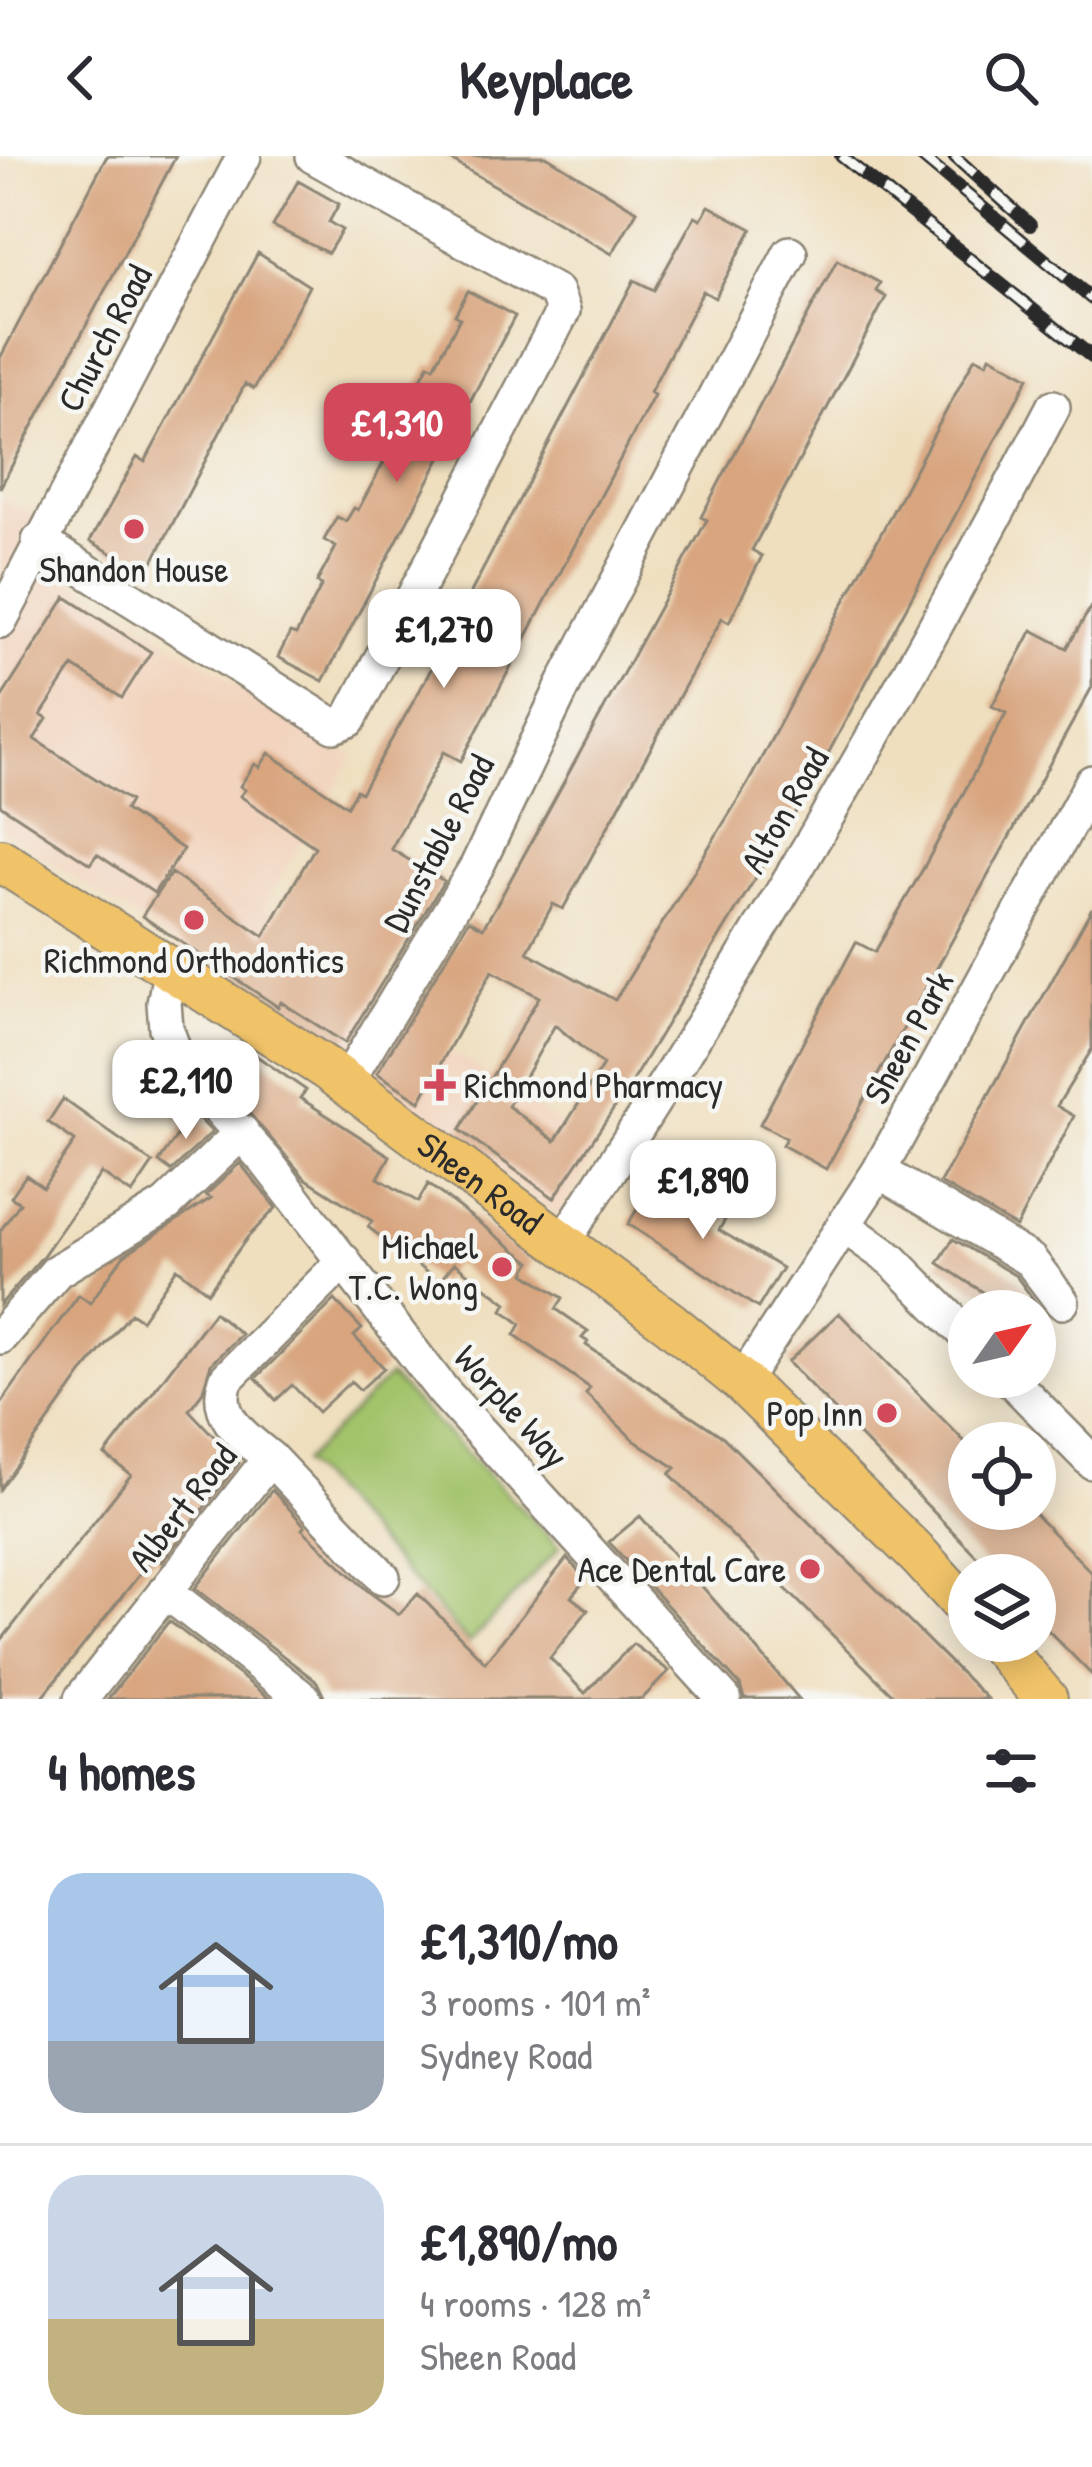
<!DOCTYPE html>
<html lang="en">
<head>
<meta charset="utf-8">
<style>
  :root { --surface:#fff; --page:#f7f7f7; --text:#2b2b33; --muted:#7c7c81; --line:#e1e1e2; --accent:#d1495b }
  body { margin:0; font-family:"Patrick Hand",sans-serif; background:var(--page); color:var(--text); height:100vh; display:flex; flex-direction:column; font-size:45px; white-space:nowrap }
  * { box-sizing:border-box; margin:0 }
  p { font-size:39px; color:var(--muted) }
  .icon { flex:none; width:66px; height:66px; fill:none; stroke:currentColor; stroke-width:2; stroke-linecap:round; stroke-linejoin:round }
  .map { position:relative; height:1543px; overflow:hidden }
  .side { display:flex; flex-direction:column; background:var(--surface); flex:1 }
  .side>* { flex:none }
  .needle { width:78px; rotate:56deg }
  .fabs { position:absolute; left:948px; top:1134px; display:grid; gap:24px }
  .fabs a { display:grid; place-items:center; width:108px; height:108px; border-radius:50%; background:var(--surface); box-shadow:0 6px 30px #0003; font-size:60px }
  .price { position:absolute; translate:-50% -102px; padding:0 27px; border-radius:24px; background:#fff; color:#222; font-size:39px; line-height:78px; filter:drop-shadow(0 3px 6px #0008) }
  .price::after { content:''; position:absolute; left:50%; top:72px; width:36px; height:27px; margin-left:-18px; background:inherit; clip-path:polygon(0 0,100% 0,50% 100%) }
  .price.active { background:var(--accent); color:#fff }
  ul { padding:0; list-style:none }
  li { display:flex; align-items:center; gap:36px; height:300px; padding:0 48px }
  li+li { border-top:3px solid var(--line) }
  li span { display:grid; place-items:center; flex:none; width:336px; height:240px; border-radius:36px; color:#555 }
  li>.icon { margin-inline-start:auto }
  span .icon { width:144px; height:144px; fill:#fffc; stroke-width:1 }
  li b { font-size:51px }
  h2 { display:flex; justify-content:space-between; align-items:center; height:144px; padding:0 48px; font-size:51px }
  header { display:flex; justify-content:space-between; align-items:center; height:156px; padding:0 48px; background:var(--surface); font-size:54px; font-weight:700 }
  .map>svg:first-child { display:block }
</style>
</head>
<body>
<header><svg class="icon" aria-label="back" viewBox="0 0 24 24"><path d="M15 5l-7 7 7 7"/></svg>Keyplace<svg class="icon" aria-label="search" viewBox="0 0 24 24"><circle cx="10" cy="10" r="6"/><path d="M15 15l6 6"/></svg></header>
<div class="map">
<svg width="1092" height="1543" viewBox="0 0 1092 1543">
  <rect width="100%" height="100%" fill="#f6f6f2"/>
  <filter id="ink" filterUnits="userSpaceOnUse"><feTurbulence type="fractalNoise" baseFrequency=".00833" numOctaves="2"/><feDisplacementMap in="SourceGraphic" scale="24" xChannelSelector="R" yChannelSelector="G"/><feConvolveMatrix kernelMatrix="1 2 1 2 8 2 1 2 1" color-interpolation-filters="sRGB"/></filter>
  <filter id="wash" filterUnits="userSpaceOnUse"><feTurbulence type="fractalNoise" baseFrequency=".004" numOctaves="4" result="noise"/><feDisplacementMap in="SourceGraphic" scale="48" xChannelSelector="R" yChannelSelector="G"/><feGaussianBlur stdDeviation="2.7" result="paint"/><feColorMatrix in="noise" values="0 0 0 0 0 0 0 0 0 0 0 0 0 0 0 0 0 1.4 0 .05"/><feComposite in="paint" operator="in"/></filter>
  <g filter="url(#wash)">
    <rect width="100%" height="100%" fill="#efdfbf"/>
    <!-- built -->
    <path fill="#f2d4be" d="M 0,342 L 30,358 L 73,425 L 354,600 L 263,750 L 388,828 L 395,867 L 448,898 L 461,900 L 597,995 L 558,1060 L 342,900 L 0,672 Z"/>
    <!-- green -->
    <path fill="#a3c36b" stroke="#67774b" stroke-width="3" d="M 389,1220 L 560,1391 L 469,1487 L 303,1306 Z"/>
    <g id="blocks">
      <!-- building -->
      <path fill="#d8a57f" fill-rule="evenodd" d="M 107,0 L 176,0 L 0,332 L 0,202 Z
        M 444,0 L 546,0 L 637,55 L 612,98 Z
        M 298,25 L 339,48 L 329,66 L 342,74 L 328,97 L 273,70 Z
        M 709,50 L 752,73 L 715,142 L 703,135 L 650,236 L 654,239 L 461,605 L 444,596 L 391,693 L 444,725 L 345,887 L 281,846 L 278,851 L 142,760 L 171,717 L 264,780 L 315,691 L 240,640 L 245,634 L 240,630 L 255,608 L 260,611 L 269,597 L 347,650 L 356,634 L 361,637 L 420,534 L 634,124 L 654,134 L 695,60 L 701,63 Z
        M 258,97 L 309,130 L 254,233 L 245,228 L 147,417 L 90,385 L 137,301 L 145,306 Z
        M 837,104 L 880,127 L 876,135 L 886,141 L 752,394 L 762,400 L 729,466 L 722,462 L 563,753 L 553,748 L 527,796 L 615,844 L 747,629 L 975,201 L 987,207 L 990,200 L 1029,221 L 806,639 L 629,930 L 554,1042 L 460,974 L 539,841 L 492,815 L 420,945 L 377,917 L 469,764 L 483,772 L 501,741 L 707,364 L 701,361 ZM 555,869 L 603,909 L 555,985 L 508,950 Z
        M 468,135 L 515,160 L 323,525 L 278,501 L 290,477 L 296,479 L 322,429 L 317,426 L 336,391 L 324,384 L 337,361 L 346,365 L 354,352 L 358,354 L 397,282 L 392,280 L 415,233 L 429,208 L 434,211 L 460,162 L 455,159 Z
        M 66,441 L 151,496 L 122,542 L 73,510 L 41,559 L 47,563 L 34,583 L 130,645 L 125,654 L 183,693 L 154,737 L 97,698 L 90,708 L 0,649 L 0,544 Z
        M 1092,449 L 1092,531 L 826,1013 L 782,989 L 786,982 L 760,968 L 856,786 L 875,796 L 923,713 L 1006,557 L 992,550 L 1032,474 L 1067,492 Z
        M 1092,752 L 1092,893 L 1057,950 L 1074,960 L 1016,1071 L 940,1027 Z
        M 248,894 L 306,934 L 300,942 L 390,1000 L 378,1022 L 418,1046 L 428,1028 L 531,1106 L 525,1117 L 563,1142 L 556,1153 L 588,1175 L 582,1182 L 588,1186 L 586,1189 L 723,1281 L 987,1543 L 897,1543 L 670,1318 L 676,1312 L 635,1285 L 586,1238 L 590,1232 L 515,1179 L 521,1168 L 503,1154 L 507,1147 L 454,1107 L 439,1126 L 368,1071 L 372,1065 L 305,1022 L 224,928 Z
        M 63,943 L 153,1007 L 132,1038 L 101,1017 L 42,1101 L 0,1149 L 0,1075 L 20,1047 L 11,1041 L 26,1019 L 43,1031 L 75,985 L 48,966 Z
        M 193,956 L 212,976 L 171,1015 L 159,1006 Z
        M 240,1007 L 276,1052 L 247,1082 L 208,1136 L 177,1112 L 141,1164 L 131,1157 L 87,1211 L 0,1333 L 0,1249 L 48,1181 L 79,1139 L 90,1147 L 124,1099 L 211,1042 L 206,1039 Z
        M 657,1021 L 726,1062 L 719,1074 L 782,1112 L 758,1152 L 628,1068 Z
        M 953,1083 L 1016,1120 L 1042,1155 L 979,1155 L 989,1140 L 938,1107 Z
        M 335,1144 L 362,1173 L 354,1180 L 384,1212 L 360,1234 L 351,1225 L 318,1256 L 292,1229 L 276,1244 L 256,1222 Z
        M 214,1156 L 241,1178 L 211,1208 L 202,1237 L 189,1254 L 239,1307 L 162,1406 L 154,1400 L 41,1543 L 0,1543 L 0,1486 L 131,1319 L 105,1299 Z
        M 839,1157 L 969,1290 L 969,1353 L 1030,1353 L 1092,1417 L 1092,1519 L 1035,1461 L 1035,1419 L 995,1419 L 788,1206 Z
        M 272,1334 L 305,1370 L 302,1373 L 368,1435 L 399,1458 L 418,1438 L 485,1506 L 567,1402 L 586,1423 L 571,1441 L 588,1454 L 550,1502 L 585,1537 L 633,1488 L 669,1515 L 642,1543 L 325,1543 L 317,1526 L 195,1432 Z
        M 640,1360 L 750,1485 L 799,1543 L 744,1543 L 740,1529 L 609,1386 Z
        M 169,1465 L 270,1543 L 108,1543 Z"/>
    </g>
  </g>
  <g filter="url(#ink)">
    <use href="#blocks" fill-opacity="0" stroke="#8d8575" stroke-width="3"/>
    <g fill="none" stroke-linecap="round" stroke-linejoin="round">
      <defs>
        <path id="minor" d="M 39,385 L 334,570 L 349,564 L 563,155 L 556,136 L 313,0
          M 0,465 L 244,0
          M 171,813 L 164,847 L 166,872 L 179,909 L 265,1004 L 443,1235 L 724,1543
          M 346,927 L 477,710 L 567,522 L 790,97
          M 879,1015 L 1030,1104 L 1062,1146
          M 844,1070 L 892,1104 L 969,1181
          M 563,1086 C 741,816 904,537 1053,251
          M 0,1181 L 57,1115 L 166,1049 L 242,976
          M 1008,1221 L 1092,1306
          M 742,1226 L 879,1015 L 1092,626
          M 270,1302 L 383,1421
          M 165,1435 L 304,1543
          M 81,1543 L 270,1302 C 244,1281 211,1259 227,1222 L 344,1105"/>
        <g id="major">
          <path id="s1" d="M 0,704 L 327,913 L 670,1167 L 742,1226 L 920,1401 L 969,1455"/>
          <path d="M 996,1485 L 1046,1543"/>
        </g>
      </defs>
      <!-- minor casing -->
      <use href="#minor" stroke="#8d8575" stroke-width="38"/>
      <!-- major casing -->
      <use href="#major" stroke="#8d8575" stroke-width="46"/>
      <!-- minor -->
      <use href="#minor" stroke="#fff" stroke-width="33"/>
      <!-- major -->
      <use href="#major" stroke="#f0c369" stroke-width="42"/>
      <defs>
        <path id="rail" d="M 841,0 L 1092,201
          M 921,0 L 1092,143
          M 954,0 L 1030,69"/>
      </defs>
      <!-- rail casing -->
      <use href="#rail" stroke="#2b2b2b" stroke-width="14"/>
      <!-- rail -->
      <use href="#rail" stroke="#f6f6f2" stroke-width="9" stroke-dasharray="27" stroke-linecap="butt"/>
    </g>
  </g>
  <!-- markers -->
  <g fill="#d1495b" stroke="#f6f6f2" stroke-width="4.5">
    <circle cx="134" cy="373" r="12"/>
    <circle cx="194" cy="764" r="12"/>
    <path d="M434 911h12v12h12v12h-12v12h-12v-12h-12v-12h12z"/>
    <circle cx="502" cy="1111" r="12"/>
    <circle cx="887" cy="1257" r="12"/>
    <circle cx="810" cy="1413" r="12"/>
  </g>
  <g text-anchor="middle" stroke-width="9" stroke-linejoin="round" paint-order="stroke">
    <!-- street labels -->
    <g font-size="36" fill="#2b2b2b" stroke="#f6f6f2">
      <text transform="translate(104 182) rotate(-62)" y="13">Church Road</text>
      <text transform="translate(784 654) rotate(-60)" y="13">Alton Road</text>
      <text transform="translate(438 687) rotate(-62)" y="13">Dunstable Road</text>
      <text transform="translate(908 881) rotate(-61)" y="13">Sheen Park</text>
      <text dy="13" stroke="none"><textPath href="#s1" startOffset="579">Sheen Road</textPath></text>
      <text transform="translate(512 1250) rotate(48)" y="13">Worple Way</text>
      <text transform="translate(182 1351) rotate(-52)" y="13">Albert Road</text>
    </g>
    <!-- poi labels -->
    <g font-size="36" fill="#2b2b2b" stroke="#f6f6f2" text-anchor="end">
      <text x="134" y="426" text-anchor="middle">Shandon House</text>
      <text x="194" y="817" text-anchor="middle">Richmond Orthodontics</text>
      <text x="464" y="942" text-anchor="start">Richmond Pharmacy</text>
      <text x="478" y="1103">Michael<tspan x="478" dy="41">T.C. Wong</tspan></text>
      <text x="863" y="1270">Pop Inn</text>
      <text x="786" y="1426">Ace Dental Care</text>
    </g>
  </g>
</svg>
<div class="fabs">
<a><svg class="needle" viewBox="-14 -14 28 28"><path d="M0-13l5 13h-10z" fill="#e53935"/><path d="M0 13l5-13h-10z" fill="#7c7c81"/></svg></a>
<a><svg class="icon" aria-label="locate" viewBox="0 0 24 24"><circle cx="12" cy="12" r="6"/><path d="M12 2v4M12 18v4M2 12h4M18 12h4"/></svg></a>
<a><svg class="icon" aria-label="layers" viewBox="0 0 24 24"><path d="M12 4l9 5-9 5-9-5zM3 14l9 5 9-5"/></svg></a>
</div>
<b class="price active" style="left:397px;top:329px">£1,310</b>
<b class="price" style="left:444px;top:535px">£1,270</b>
<b class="price" style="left:186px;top:986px">£2,110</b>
<b class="price" style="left:703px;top:1086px">£1,890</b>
</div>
<section class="side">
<h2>4 homes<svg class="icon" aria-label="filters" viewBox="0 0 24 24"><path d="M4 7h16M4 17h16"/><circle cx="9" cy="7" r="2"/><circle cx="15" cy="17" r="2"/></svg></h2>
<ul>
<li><span style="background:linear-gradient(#a9c7e8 70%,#9aa5b1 0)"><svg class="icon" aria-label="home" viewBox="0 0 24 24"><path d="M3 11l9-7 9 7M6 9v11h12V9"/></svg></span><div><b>£1,310/mo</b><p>3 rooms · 101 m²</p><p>Sydney Road</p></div></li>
<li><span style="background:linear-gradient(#c9d6e8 60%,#c2b280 0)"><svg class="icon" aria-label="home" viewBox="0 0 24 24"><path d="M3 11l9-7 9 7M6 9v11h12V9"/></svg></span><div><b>£1,890/mo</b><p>4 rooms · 128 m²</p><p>Sheen Road</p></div></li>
</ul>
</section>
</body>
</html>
